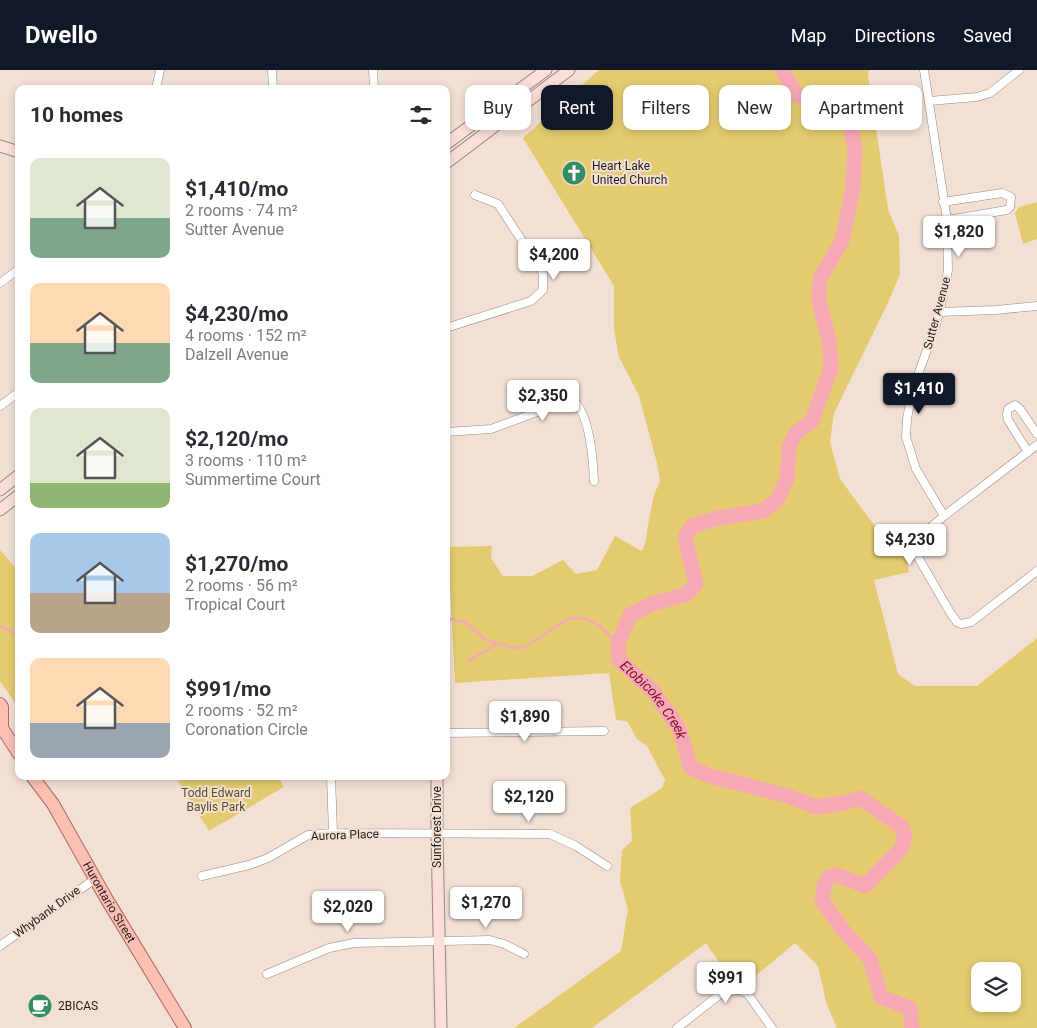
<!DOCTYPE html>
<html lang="en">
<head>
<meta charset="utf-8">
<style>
  :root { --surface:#fff; --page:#f7f7f7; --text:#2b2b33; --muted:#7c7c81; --accent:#111827 }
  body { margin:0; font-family:Roboto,sans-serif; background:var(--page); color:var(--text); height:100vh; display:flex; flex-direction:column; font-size:19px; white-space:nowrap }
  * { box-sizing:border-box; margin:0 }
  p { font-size:16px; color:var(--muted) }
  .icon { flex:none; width:28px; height:28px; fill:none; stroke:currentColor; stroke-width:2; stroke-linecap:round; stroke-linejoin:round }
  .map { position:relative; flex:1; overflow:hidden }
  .side { position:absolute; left:15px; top:15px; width:435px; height:695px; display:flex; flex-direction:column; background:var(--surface); border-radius:10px; box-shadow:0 2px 8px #0003 }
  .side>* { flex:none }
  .hud { position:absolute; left:465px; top:15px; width:475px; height:45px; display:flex; gap:10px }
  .buttons { position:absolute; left:971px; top:892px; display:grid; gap:10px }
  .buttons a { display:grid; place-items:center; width:50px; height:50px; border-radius:10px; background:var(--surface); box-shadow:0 2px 8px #0003; font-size:25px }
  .price { position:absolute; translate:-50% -42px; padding:0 11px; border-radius:5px; background:#fff; color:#222; font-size:16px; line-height:32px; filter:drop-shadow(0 1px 2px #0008) }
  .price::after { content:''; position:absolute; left:50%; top:30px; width:15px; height:11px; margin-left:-8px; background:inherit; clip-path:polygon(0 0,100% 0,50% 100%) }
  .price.on { background:var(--accent); color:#fff }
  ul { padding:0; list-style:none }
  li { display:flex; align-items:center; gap:15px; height:125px; padding:0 15px }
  li span { display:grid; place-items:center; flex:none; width:140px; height:100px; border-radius:10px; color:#555 }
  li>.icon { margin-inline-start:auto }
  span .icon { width:60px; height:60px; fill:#fffc; stroke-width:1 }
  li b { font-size:21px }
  h2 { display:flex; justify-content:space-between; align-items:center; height:60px; padding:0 15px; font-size:21px }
  .chip { padding:0 18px; border-radius:10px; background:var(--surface); box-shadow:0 2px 8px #0003; font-size:18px; line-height:45px }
  .chip.on { background:var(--accent); color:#fff }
  header { display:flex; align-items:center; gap:30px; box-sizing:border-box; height:70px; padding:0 25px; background:var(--accent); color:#fff }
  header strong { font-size:24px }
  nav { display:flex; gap:28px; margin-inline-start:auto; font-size:18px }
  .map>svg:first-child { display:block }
</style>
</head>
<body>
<header>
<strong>Dwello</strong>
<nav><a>Map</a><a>Directions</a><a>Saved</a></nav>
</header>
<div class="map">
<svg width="1037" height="958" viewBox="0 0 1037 958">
  <rect width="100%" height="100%" fill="#f2e0d5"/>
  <!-- green -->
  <path fill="#e4cb6f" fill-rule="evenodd" d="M 599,0 L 869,0 L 868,5 L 888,139 L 899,166 L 900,204 L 888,233 L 834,343 L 830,372 L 840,409 L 874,455 L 904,479 L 909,502 L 874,510 L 898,604 L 915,616 L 977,616 L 1037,568 L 1037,958 L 837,958 L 826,932 L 818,896 L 795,873 L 747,913 L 730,908 L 706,873 L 592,958 L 514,958 L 621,881 L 628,839 L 620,811 L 622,780 L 632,771 L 630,738 L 662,718 L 665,710 L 647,676 L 637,669 L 627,651 L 616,650 L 609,603 L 455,613 L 448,477 L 492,476 L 491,488 L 503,506 L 532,506 L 563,490 L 576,504 L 597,500 L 615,466 L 642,481 L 646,471 L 647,460 L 654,425 L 660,411 L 657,393 L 639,326 L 619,287 L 614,260 L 614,216 L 523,68 ZM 980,901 L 1012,901 L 1012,934 L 980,934 Z
    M 1037,132 L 1037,169 L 1023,174 L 1015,143 L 1019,137 Z
    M 0,480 L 19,502 L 19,639 L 0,611 Z
    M 175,706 L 278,706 L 284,717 L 209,761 Z"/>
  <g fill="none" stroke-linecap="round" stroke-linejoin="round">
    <!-- stream -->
    <path stroke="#f8a8b4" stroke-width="2.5" d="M 451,549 L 465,552 L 486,570 L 513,578 L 525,577 L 569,548 L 581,548 L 589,550 L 601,557 L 618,574
      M 0,556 L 19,565
      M 468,591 L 497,574"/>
    <!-- river -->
    <path stroke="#f8a8b4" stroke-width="15" id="s1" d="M 782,0 L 797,25 L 831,36 L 849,51 L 855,77 L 853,118 L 842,171 L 820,208 L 819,231 L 829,270 L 831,298 L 812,351 L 796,363 L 789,377 L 787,409 L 777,430 L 763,441 L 718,448 L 692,456 L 685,467 L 696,514 L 687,524 L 654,533 L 630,545 L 618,574 L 619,590 L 653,621 L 679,658 L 691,698 L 710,706 L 788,726 L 816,737 L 845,733 L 860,728 L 901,756 L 905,766 L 901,779 L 865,816 L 837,805 L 829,807 L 824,816 L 822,830 L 842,859 L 870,889 L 881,927 L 910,938 L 912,958"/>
    <defs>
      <path id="street" d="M 272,0 L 273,19
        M 373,0 L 374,19
        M 924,0 L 947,150 L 948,200 L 943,227 L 936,254 L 912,322 L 907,349 L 906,367 L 916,399 L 944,446
        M 156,19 L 160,0
        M 929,31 L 977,27 L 990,23 L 1019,0
        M 943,132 L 1002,123 L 1011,127 L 1010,137 L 1007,140 L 947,150
        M 0,213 L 19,199
        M 939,242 L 996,240 L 1037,236
        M 446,258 L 531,231 L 543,220 L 543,203 L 498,134 L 475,125
        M 0,336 L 19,322
        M 446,362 L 491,359 L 572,329 C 590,343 593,388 594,411
        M 1037,375 L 944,446 L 918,468 L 915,482 L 951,544 L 957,552 L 961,554 L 971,552 L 979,546 L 1037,501
        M 1028,382 L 1008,350 L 1007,344 L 1008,339 L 1015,335 L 1020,339 L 1037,364
        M 446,663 L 604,661
        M 331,706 L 333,763
        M 202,806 L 249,795 L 268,788 L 308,765 L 333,763 L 550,764 L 576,776 L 607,796
        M 0,876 L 95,809
        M 267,904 L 329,878 L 354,873 L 490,870 L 504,874 L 524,884
        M 677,958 L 723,922 L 739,920 L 747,923 L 772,958"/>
      <path id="secondary" d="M 446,74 L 546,0
        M 0,76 L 19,82
        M 446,93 L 569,0
        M 0,420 L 19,405
        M 0,440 L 19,425
        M 437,706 L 437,764 L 441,958"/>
      <g id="primary">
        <path d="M 0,634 L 2,637 L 2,656"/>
        <path d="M 0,655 L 19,684"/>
        <path id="s2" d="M 32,706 L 53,734 L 106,828 L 185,958"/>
      </g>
    </defs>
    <!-- street casing -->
    <use href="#street" stroke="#98887e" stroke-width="9"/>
    <!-- secondary casing -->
    <use href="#secondary" stroke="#98887e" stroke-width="13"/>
    <!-- primary casing -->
    <use href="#primary" stroke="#ae6a5d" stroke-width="14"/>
    <!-- street -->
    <use href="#street" stroke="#fff" stroke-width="8"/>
    <!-- secondary -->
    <use href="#secondary" stroke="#fddfda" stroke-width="11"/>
    <!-- primary -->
    <use href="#primary" stroke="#fbbfb4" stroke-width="12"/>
  </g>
  <!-- icons -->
  <defs>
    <symbol id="church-disc" viewBox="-11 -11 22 22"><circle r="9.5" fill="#368d61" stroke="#f2e0d5"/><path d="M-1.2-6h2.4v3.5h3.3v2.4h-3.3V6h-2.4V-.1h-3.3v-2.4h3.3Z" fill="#fff"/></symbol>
    <symbol id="cafe-disc" viewBox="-11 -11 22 22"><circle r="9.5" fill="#368d61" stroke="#f2e0d5"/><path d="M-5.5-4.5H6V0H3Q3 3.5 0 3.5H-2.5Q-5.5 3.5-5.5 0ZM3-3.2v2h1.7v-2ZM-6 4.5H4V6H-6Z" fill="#fff"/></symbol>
  </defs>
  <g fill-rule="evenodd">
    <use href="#church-disc" x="560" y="89" width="28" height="28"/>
    <use href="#cafe-disc" x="26" y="922" width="28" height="28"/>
  </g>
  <g text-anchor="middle" stroke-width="4" stroke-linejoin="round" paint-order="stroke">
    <!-- poi labels -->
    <g font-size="12" fill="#231c19" stroke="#f2e0d5" text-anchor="start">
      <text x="592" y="100">Heart Lake<tspan x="592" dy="14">United Church</tspan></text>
      <text x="58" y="940">2BICAS</text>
    </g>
    <!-- street labels -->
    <g font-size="12" fill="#231c19" stroke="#f2e0d5">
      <text transform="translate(937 243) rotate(-75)" y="4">Sutter Avenue</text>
      <text transform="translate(437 757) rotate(-90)" y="4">Sunforest Drive</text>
      <text transform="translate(345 765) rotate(-2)" y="4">Aurora Place</text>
      <text dy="4" stroke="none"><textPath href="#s2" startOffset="148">Hurontario Street</textPath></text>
      <text transform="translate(47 842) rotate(-36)" y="4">Whybank Drive</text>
    </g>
    <!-- park labels -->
    <g font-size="12" fill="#594e26" stroke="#f2e0d5">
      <text x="216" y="727">Todd Edward<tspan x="216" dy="14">Baylis Park</tspan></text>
    </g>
    <!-- water labels -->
    <g font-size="14" font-style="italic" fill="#861237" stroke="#f2e0d5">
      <text dy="5" stroke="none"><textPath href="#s1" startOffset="819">Etobicoke Creek</textPath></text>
    </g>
  </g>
</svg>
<div class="buttons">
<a><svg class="icon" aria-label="layers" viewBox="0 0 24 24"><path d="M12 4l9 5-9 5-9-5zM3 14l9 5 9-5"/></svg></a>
</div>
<b class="price" style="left:959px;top:188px">$1,820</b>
<b class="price" style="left:554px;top:211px">$4,200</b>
<b class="price on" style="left:919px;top:345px">$1,410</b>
<b class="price" style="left:543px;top:352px">$2,350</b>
<b class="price" style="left:910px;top:496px">$4,230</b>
<b class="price" style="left:525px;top:673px">$1,890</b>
<b class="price" style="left:529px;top:753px">$2,120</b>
<b class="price" style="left:486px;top:859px">$1,270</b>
<b class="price" style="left:348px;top:863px">$2,020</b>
<b class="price" style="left:726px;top:934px">$991</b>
<div class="hud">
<a class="chip">Buy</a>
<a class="chip on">Rent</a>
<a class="chip">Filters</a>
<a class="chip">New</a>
<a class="chip">Apartment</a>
</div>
<section class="side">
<h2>10 homes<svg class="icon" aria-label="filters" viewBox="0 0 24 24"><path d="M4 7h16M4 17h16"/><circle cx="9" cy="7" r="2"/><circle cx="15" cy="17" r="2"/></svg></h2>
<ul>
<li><span style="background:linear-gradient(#dfe7d0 60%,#7fa58c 0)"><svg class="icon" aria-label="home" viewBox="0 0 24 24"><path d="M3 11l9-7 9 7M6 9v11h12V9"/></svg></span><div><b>$1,410/mo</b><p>2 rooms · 74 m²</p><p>Sutter Avenue</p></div></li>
<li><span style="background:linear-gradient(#ffd9b3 60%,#7fa58c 0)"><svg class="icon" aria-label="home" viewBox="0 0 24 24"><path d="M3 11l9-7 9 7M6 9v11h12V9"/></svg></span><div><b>$4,230/mo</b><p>4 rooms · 152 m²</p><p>Dalzell Avenue</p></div></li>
<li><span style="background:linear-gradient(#dfe7d0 75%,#8fb573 0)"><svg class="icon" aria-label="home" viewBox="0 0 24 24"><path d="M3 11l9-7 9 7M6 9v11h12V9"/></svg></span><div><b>$2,120/mo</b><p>3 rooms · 110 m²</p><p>Summertime Court</p></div></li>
<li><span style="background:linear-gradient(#a9c7e8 60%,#b9a48a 0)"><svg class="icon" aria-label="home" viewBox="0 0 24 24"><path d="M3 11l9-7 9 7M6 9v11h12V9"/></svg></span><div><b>$1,270/mo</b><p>2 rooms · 56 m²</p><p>Tropical Court</p></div></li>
<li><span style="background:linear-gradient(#ffd9b3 65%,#9aa5b1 0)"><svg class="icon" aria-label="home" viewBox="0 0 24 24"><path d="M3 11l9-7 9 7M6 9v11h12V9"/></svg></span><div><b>$991/mo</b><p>2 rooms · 52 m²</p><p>Coronation Circle</p></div></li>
</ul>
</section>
</div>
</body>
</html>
